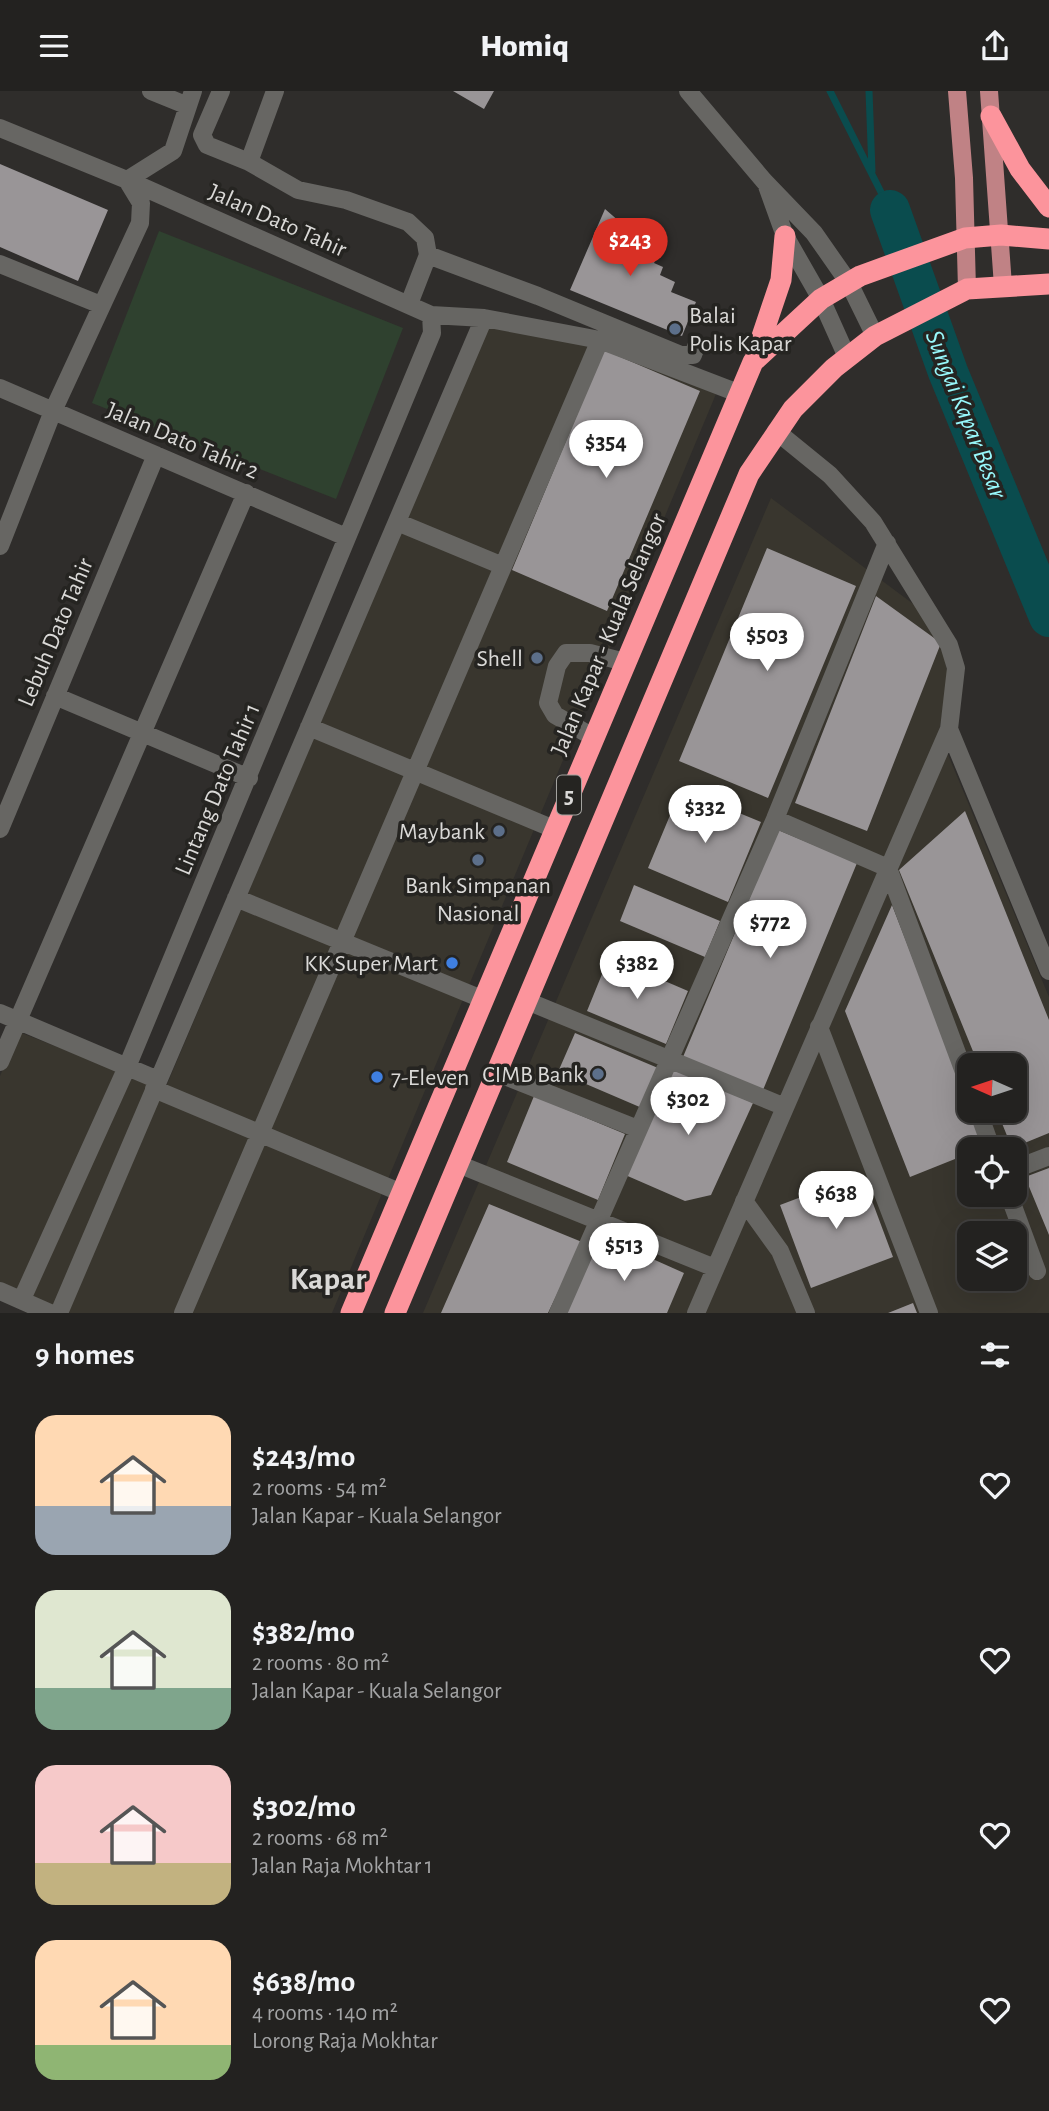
<!DOCTYPE html>
<html lang="en">
<head>
<meta charset="utf-8">
<style>
  :root { --surface:#232220; --page:#2b2a29; --text:#f1f3f6; --muted:#a3a4a5; --line:#403f3e; --accent:#d93025 }
  body { margin:0; font-family:"Alegreya Sans",sans-serif; background:var(--page); color:var(--text); height:100vh; display:flex; flex-direction:column; font-size:26px; white-space:nowrap }
  * { box-sizing:border-box; margin:0 }
  p { font-size:23px; color:var(--muted) }
  .icon { flex:none; width:38px; height:38px; fill:none; stroke:currentColor; stroke-width:2; stroke-linecap:round; stroke-linejoin:round }
  .map { position:relative; height:1222px; overflow:hidden }
  .panel { display:flex; flex-direction:column; background:var(--surface); flex:1 }
  .panel>* { flex:none }
  .needle { width:46px; rotate:273deg }
  .buttons { position:absolute; left:957px; top:962px; display:grid; gap:14px }
  .buttons a { display:grid; place-items:center; width:70px; height:70px; border-radius:14px; background:var(--surface); box-shadow:0 7px 28px #0002,0 0 0 2px var(--line); font-size:35px }
  .price { position:absolute; translate:-50% -60px; padding:0 16px; border-radius:24px; background:#fff; color:#222; font-size:23px; line-height:46px; filter:drop-shadow(0 2px 4px #0008) }
  .price::after { content:''; position:absolute; left:50%; top:42px; width:21px; height:16px; margin-left:-10px; background:inherit; clip-path:polygon(0 0,100% 0,50% 100%) }
  .price.on { background:var(--accent); color:#fff }
  ul { padding:0; list-style:none }
  li { display:flex; align-items:center; gap:21px; height:175px; padding:0 35px }
  li span { display:grid; place-items:center; flex:none; width:196px; height:140px; border-radius:21px; color:#555 }
  li>.icon { margin-inline-start:auto }
  span .icon { width:84px; height:84px; fill:#fffc; stroke-width:1 }
  li b { font-size:30px }
  h2 { display:flex; justify-content:space-between; align-items:center; height:84px; padding:0 35px; font-size:30px }
  header { display:flex; justify-content:space-between; align-items:center; height:91px; padding:0 35px; background:var(--surface); font-size:32px; font-weight:800 }
  .map>svg:first-child { display:block }
</style>
</head>
<body>
<header><svg class="icon" aria-label="menu" viewBox="0 0 24 24"><path d="M4 6h16M4 12h16M4 18h16"/></svg>Homiq<svg class="icon" aria-label="share" viewBox="0 0 24 24"><path d="M12 15V3M7 8l5-5 5 5M5 13v7h14v-7"/></svg></header>
<div class="map">
<svg width="1049" height="1222" viewBox="0 0 1049 1222">
  <rect width="100%" height="100%" fill="#2f2d2b"/>
  <!-- built -->
  <path fill="#39362e" fill-rule="evenodd" d="M 488,236 L 604,258 L 716,303 L 332,1222 L 68,1222 L 0,1191 L 0,985 L 19,941 L 165,998 Z
    M 771,407 L 920,518 L 944,564 L 948,585 L 939,642 L 1049,906 L 1049,1222 L 423,1222 ZM 970,975 L 1015,975 L 1015,1020 L 970,1020 ZM 970,1059 L 1015,1059 L 1015,1104 L 970,1104 ZM 970,1143 L 1015,1143 L 1015,1188 L 970,1188 Z"/>
  <!-- green -->
  <path fill="#2f412f" d="M 159,140 L 403,237 L 336,408 L 92,312 Z"/>
  <g fill="none" stroke-linecap="round" stroke-linejoin="round">
    <!-- stream -->
    <path stroke="#0a4c4e" stroke-width="7" d="M 830,0 L 890,119
      M 869,0 L 872,80"/>
    <!-- river -->
    <path stroke="#0a4c4e" stroke-width="40" d="M 890,119 L 948,281 L 1049,526"/>
  </g>
  <!-- building -->
  <path fill="#999597" d="M 453,0 L 494,0 L 484,18 Z
    M 0,73 L 108,119 L 78,190 L 0,156 Z
    M 605,118 L 658,164 L 654,172 L 663,176 L 660,184 L 675,191 L 671,201 L 696,211 L 682,245 L 570,199 Z
    M 604,259 L 700,300 L 607,520 L 512,479 Z
    M 767,457 L 856,495 L 768,707 L 679,670 Z
    M 876,505 L 941,552 L 867,740 L 795,712 Z
    M 681,698 L 761,731 L 728,811 L 648,777 Z
    M 965,720 L 1049,929 L 1049,1042 L 1012,1057 L 997,1020 L 1015,1020 L 1015,975 L 979,975 L 899,779 Z
    M 778,739 L 857,772 L 763,999 L 683,966 Z
    M 634,794 L 720,830 L 705,866 L 620,830 Z
    M 892,814 L 986,1056 L 970,1059 L 970,1062 L 910,1086 L 845,920 Z
    M 609,866 L 688,900 L 666,953 L 587,920 Z
    M 575,942 L 658,977 L 642,1017 L 558,981 Z
    M 671,976 L 753,1012 L 711,1104 L 685,1110 L 623,1083 Z
    M 534,1005 L 625,1043 L 598,1109 L 507,1071 Z
    M 1049,1077 L 1049,1144 L 1025,1086 Z
    M 862,1083 L 893,1166 L 811,1197 L 780,1114 Z
    M 489,1113 L 582,1151 L 548,1222 L 441,1222 Z
    M 599,1144 L 684,1182 L 667,1222 L 565,1222 Z
    M 913,1212 L 917,1222 L 888,1222 Z"/>
  <g fill="none" stroke-linecap="round" stroke-linejoin="round">
    <!-- minor -->
    <path stroke="#676663" stroke-width="18" d="M 151,0 L 188,15
      M 221,0 L 202,44 L 207,54 L 249,71 L 298,99 L 346,109 L 408,131 L 425,147 L 428,164 L 409,213
      M 688,0 L 764,90 L 814,142 L 849,192 L 875,245
      M 0,37 L 127,89 L 141,112 L 140,132 L 53,320 L 0,455
      M 249,71 L 275,0
      M 127,89 L 173,60 L 193,0
      M 767,95 L 785,145 L 821,208 L 847,266
      M 428,164 L 538,205 L 681,264 L 693,264 L 697,253
      M 0,173 L 101,214
      M 431,224 L 484,227 L 600,249 L 738,302
      M 0,297 L 346,446
      M 776,340 L 830,384 L 873,431 L 949,554 L 956,577 L 949,638 L 1049,880
      M 397,431 L 503,475
      M 55,605 L 249,687
      M 309,636 L 554,738
      M 593,646 L 555,624 L 548,612 L 557,575 L 566,562 L 590,562 L 625,571
      M 775,728 L 888,777 L 970,997
      M 0,738 L 156,364
      M 236,807 L 482,908
      M 527,910 L 785,1016
      M 0,922 L 158,989
      M 819,936 L 929,1222
      M 0,971 L 246,402
      M 497,982 L 638,1038
      M 154,998 L 402,1102
      M 978,1020 L 992,1059
      M 458,1073 L 715,1177
      M 1015,1078 L 1049,1065
      M 1009,1104 L 1037,1180
      M 744,1110 L 780,1160 L 806,1222
      M 0,1200 L 50,1222
      M 22,1208 L 127,976 L 432,242 L 431,224 L 127,89
      M 59,1222 L 484,227
      M 183,1222 L 600,249
      M 558,1222 L 775,728 L 887,452
      M 696,1222 L 949,638"/>
    <!-- major -->
    <path stroke="#c08285" stroke-width="18" d="M 957,0 L 964,87 L 967,198
      M 989,0 L 1003,195"/>
    <!-- highway -->
    <path stroke="#fc949c" stroke-width="21" d="M 991,25 L 1020,78 L 1049,116
      M 756,263 L 781,189 L 785,145
      M 351,1222 L 753,271 L 821,208 L 860,185 L 965,147 L 1001,144 L 1049,148
      M 395,1222 L 749,383 L 793,318 L 834,277 L 875,245 L 967,198 L 1049,193"/>
  </g>
  <!-- markers -->
  <g fill="#5c6f8a" stroke="#252421" stroke-width="2.5">
    <circle cx="675" cy="238" r="7"/>
    <circle cx="537" cy="567" r="7"/>
    <circle cx="499" cy="740" r="7"/>
    <circle cx="478" cy="769" r="7"/>
    <circle cx="598" cy="983" r="7"/>
  </g>
  <g fill="#3f7fe0" stroke="#252421" stroke-width="2.5">
    <circle cx="452" cy="872" r="7"/>
    <circle cx="377" cy="986" r="7"/>
  </g>
  <g text-anchor="middle" stroke-width="7" stroke-linejoin="round" paint-order="stroke">
    <!-- shield labels -->
    <rect fill="#252421" stroke="#a4a3a0" stroke-width="2" x="557" y="684.5" width="24" height="39" rx="5"/>
    <g font-size="23" font-weight="bold" fill="#dad9d7">
      <text x="569" y="712">5</text>
    </g>
    <!-- street labels -->
    <g font-size="24" fill="#dad9d7" stroke="#252421">
      <text transform="translate(278 129) rotate(24)" y="8">Jalan Dato Tahir</text>
      <text transform="translate(183 349) rotate(23)" y="8">Jalan Dato Tahir 2</text>
      <text transform="translate(55 541) rotate(-67)" y="8">Lebuh Dato Tahir</text>
      <text transform="translate(608 543) rotate(-67)" y="8">Jalan Kapar - Kuala Selangor</text>
      <text transform="translate(217 698) rotate(-67)" y="8">Lintang Dato Tahir 1</text>
    </g>
    <!-- poi labels -->
    <g font-size="24" fill="#dad9d7" stroke="#252421" text-anchor="end">
      <text x="689" y="232" text-anchor="start">Balai<tspan x="689" dy="28">Polis Kapar</tspan></text>
      <text x="523" y="575">Shell</text>
      <text x="485" y="748">Maybank</text>
      <text x="478" y="802" text-anchor="middle">Bank Simpanan<tspan x="478" dy="28">Nasional</tspan></text>
      <text x="438" y="880">KK Super Mart</text>
      <text x="584" y="991">CIMB Bank</text>
      <text x="391" y="994" text-anchor="start">7-Eleven</text>
    </g>
    <!-- water labels -->
    <g font-size="26" font-style="italic" fill="#97f7fa" stroke="#252421">
      <text transform="translate(967 323) rotate(68)" y="9">Sungai Kapar Besar</text>
    </g>
    <!-- district labels -->
    <g font-size="32" font-weight="bold" fill="#dad9d7" stroke="#252421">
      <text x="328" y="1198">Kapar</text>
    </g>
  </g>
</svg>
<div class="buttons">
<a><svg class="needle" viewBox="-14 -14 28 28"><path d="M0-13l5 13h-10z" fill="#e53935"/><path d="M0 13l5-13h-10z" fill="#a3a4a5"/></svg></a>
<a><svg class="icon" aria-label="locate" viewBox="0 0 24 24"><circle cx="12" cy="12" r="6"/><path d="M12 2v4M12 18v4M2 12h4M18 12h4"/></svg></a>
<a><svg class="icon" aria-label="layers" viewBox="0 0 24 24"><path d="M12 4l9 5-9 5-9-5zM3 14l9 5 9-5"/></svg></a>
</div>
<b class="price on" style="left:630px;top:187px">$243</b>
<b class="price" style="left:606px;top:389px">$354</b>
<b class="price" style="left:767px;top:582px">$503</b>
<b class="price" style="left:705px;top:754px">$332</b>
<b class="price" style="left:770px;top:869px">$772</b>
<b class="price" style="left:637px;top:910px">$382</b>
<b class="price" style="left:688px;top:1046px">$302</b>
<b class="price" style="left:836px;top:1140px">$638</b>
<b class="price" style="left:624px;top:1192px">$513</b>
</div>
<section class="panel">
<h2>9 homes<svg class="icon" aria-label="filters" viewBox="0 0 24 24"><path d="M4 7h16M4 17h16"/><circle cx="9" cy="7" r="2"/><circle cx="15" cy="17" r="2"/></svg></h2>
<ul>
<li><span style="background:linear-gradient(#ffd9b3 65%,#9aa5b1 0)"><svg class="icon" aria-label="home" viewBox="0 0 24 24"><path d="M3 11l9-7 9 7M6 9v11h12V9"/></svg></span><div><b>$243/mo</b><p>2 rooms · 54 m²</p><p>Jalan Kapar - Kuala Selangor</p></div><svg class="icon" aria-label="heart" viewBox="0 0 24 24"><path d="M12 20l-8-8c-3-5 5-10 8-4 3-6 11-1 8 4z"/></svg></li>
<li><span style="background:linear-gradient(#dfe7d0 70%,#7fa58c 0)"><svg class="icon" aria-label="home" viewBox="0 0 24 24"><path d="M3 11l9-7 9 7M6 9v11h12V9"/></svg></span><div><b>$382/mo</b><p>2 rooms · 80 m²</p><p>Jalan Kapar - Kuala Selangor</p></div><svg class="icon" aria-label="heart" viewBox="0 0 24 24"><path d="M12 20l-8-8c-3-5 5-10 8-4 3-6 11-1 8 4z"/></svg></li>
<li><span style="background:linear-gradient(#f6c9c9 70%,#c2b280 0)"><svg class="icon" aria-label="home" viewBox="0 0 24 24"><path d="M3 11l9-7 9 7M6 9v11h12V9"/></svg></span><div><b>$302/mo</b><p>2 rooms · 68 m²</p><p>Jalan Raja Mokhtar 1</p></div><svg class="icon" aria-label="heart" viewBox="0 0 24 24"><path d="M12 20l-8-8c-3-5 5-10 8-4 3-6 11-1 8 4z"/></svg></li>
<li><span style="background:linear-gradient(#ffd9b3 75%,#8fb573 0)"><svg class="icon" aria-label="home" viewBox="0 0 24 24"><path d="M3 11l9-7 9 7M6 9v11h12V9"/></svg></span><div><b>$638/mo</b><p>4 rooms · 140 m²</p><p>Lorong Raja Mokhtar</p></div><svg class="icon" aria-label="heart" viewBox="0 0 24 24"><path d="M12 20l-8-8c-3-5 5-10 8-4 3-6 11-1 8 4z"/></svg></li>
</ul>
</section>
</body>
</html>
